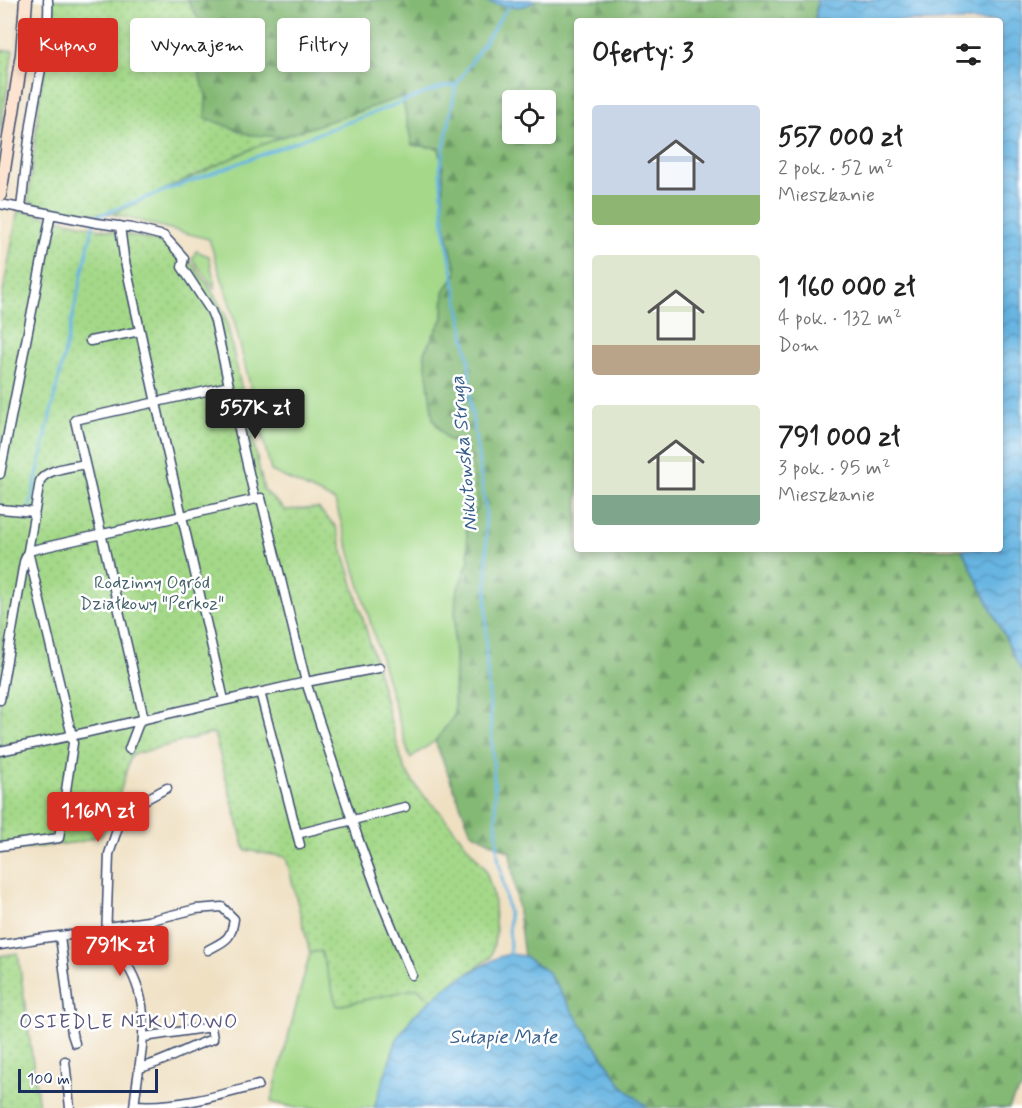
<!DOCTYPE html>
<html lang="pl">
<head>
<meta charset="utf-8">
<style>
  :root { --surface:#fff; --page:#f2f2f2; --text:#222; --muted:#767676; --accent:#d93025 }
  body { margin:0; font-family:Mynerve,sans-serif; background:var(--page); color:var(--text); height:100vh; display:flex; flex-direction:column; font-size:22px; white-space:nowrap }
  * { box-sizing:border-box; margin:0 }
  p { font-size:20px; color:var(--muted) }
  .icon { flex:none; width:33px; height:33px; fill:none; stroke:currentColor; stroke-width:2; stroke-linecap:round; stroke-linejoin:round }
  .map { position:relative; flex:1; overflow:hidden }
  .side { position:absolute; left:574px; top:18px; width:429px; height:534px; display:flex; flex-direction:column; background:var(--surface); border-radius:6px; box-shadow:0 3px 9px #0003 }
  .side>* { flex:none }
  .top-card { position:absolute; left:18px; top:18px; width:466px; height:54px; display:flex; gap:12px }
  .fabs { position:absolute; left:502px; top:90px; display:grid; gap:12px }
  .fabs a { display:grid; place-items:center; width:54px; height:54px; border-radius:6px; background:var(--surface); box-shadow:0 3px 9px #0003; font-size:30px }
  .scale { position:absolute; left:18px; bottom:15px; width:140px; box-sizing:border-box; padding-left:6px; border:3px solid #1b2f5e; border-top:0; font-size:16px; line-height:21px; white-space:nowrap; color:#1b2f5e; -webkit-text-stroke:4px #fff; paint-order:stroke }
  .price { position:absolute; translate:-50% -51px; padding:0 14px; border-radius:6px; background:var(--accent); color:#fff; font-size:20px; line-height:39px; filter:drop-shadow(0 2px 3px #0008) }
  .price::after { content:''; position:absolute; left:50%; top:36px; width:18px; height:14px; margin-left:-9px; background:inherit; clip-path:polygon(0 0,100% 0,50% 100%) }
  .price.on { background:#222; color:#fff }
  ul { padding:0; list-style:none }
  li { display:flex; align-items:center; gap:18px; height:150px; padding:0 18px }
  li span { display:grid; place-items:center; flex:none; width:168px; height:120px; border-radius:6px; color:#555 }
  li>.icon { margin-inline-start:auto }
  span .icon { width:72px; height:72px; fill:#fffc; stroke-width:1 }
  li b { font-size:26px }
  h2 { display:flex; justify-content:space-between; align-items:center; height:72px; padding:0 18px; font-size:26px }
  .tag { padding:0 21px; border-radius:6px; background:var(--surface); box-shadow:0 3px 9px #0003; font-size:21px; line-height:54px }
  .tag.on { background:var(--accent); color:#fff }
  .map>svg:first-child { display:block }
</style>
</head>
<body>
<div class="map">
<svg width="1022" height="1108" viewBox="0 0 1022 1108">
  <defs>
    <pattern id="forest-firs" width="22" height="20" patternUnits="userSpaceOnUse" patternTransform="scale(1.5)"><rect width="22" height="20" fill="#84b975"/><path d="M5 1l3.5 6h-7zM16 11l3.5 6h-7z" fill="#6b9763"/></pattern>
    <pattern id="garden-dots" width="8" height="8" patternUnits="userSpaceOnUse" patternTransform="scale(1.5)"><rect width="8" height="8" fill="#a5d989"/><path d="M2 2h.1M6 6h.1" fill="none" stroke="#8dbb79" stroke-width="1.8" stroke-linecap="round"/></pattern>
    <pattern id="water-waves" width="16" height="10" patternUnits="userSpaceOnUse" patternTransform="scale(1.5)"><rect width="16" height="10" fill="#68b5e2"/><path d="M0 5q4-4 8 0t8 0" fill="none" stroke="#5594ba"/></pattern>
  </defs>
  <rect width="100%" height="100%" fill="#fff"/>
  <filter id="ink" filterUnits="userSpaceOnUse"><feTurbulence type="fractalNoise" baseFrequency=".0167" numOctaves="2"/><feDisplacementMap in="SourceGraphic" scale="12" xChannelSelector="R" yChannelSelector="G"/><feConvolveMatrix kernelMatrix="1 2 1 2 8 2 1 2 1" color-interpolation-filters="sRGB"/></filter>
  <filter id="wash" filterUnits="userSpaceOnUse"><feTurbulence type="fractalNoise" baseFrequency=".008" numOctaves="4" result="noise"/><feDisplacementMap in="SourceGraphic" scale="24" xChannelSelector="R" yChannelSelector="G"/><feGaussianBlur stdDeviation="1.35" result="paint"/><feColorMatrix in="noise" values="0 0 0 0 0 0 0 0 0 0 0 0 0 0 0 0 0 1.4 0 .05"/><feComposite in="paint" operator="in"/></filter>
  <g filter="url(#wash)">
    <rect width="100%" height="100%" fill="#efe0c2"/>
    <!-- grass -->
    <path fill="#a5d989" stroke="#608474" stroke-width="1.5" d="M 402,97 L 412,145 L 439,148 L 443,167 L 445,223 L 457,273 L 444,291 L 443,318 L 424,352 L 446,438 L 470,453 L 478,508 L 466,524 L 469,560 L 456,594 L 454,640 L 455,657 L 454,716 L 435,741 L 410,758 L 335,501 L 271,471 L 230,304 L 209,239 L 113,214 L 251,149 L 282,137 Z
      M 196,251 L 209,256 L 216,290 L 192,259 Z
      M 321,951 L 337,1006 L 418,988 L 431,1000 L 413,1016 L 397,1039 L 374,1108 L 296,1108 L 271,1102 L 310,953 Z"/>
    <!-- forest -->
    <path fill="url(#forest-firs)" stroke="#50746a" stroke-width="1.5" fill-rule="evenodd" d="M 187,0 L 479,0 C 497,4 521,13 536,0 L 817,0 L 815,21 L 578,21 L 578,549 L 962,549 L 1022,672 L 1022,1088 L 1014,1097 L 1009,1108 L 648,1108 L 622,1086 L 546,971 L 524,956 L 510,852 L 471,832 L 435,741 L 454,716 L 455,657 L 454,640 L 456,594 L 469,560 L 466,524 L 478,508 L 470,453 L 446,438 L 433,420 L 424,352 L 443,318 L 444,291 L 457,273 L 443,218 L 443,167 L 439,148 L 412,145 L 402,97 L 282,137 L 250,135 L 205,118 L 206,95 L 196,66 L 220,55 ZM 513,100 L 546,100 L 546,134 L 513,134 Z"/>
    <!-- garden -->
    <path fill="url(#garden-dots)" stroke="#608474" stroke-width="1.5" d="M 52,0 L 187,0 L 221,56 L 196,66 L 206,95 L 205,118 L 250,135 L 282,137 L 251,149 L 113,214 L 71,212 L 28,202 L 39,103 L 52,8 Z
      M 13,50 L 0,135 L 0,51 Z
      M 18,210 L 177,246 L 207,283 L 225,314 L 264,490 L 285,510 L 318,508 L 336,527 L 373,653 L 394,734 L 405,770 L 421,793 L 440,812 L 485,868 L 493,894 L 496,933 L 491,957 L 431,1000 L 418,988 L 337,1006 L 321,951 L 310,953 L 286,857 L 245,850 L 214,733 L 131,755 L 114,813 L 102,835 L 80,842 L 0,852 L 0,309 Z
      M 18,953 L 39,1108 L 0,1108 L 0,956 Z"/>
    <!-- water -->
    <path fill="url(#water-waves)" stroke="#4272a0" stroke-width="1.5" d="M 479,0 L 536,0 C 521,13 497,4 479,0 Z
      M 817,0 L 1022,0 L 1022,672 L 962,549 L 1000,549 L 1000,21 L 815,21 Z
      M 510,954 L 524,956 L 546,971 L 622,1086 L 648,1108 L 374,1108 L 397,1039 L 413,1016 L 451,983 L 499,957 Z"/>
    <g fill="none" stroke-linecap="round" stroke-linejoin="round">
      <!-- stream -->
      <path stroke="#68b5e2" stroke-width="3" d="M 508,7 L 456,85 L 440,169 L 444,226 L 469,360 L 470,401 L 485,504 L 487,563 L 486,656 L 491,722 L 498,856 L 509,916 L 510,954
        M 30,506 L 95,217 L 442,87 L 456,85"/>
    </g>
  </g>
  <g filter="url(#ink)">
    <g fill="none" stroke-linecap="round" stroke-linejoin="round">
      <defs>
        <path id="street" d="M 0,204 L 97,223 L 132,228 L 164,236 L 184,258 L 182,267 L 211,311 L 215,321 L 229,386 L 75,420 L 144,719
          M 21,208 C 25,174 28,140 34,106 C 40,71 50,36 48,0
          M 120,226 L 124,257 L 156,403 L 224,700
          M 90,341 L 140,331
          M 229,386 L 255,499
          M 0,474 L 51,214
          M 0,509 L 34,512
          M 28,551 L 261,498 L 306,682 L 358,838 L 381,901 L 412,975
          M 260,692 L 300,845
          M 0,700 L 24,562 L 28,551 L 40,481 C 45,469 72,467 85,464
          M 129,749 L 140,720
          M 0,751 L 84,733 L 306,682 L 379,668
          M 297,834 L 405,807
          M 0,846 L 59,838 L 73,743 L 72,736 L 28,551
          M 107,927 L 148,921 L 196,909 L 222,907 L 234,919 C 231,940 226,940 208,950
          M 60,936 L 72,1034 L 75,1043
          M 106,939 L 109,854 L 118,827 L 141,802 L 167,788
          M 0,945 C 24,942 80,929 101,937 C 109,940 116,950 121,956 C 158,1005 139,1053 134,1108
          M 65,1061 L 70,1108
          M 139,1068 C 167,1062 187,1047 213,1039 L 211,1027 L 144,1037
          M 134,1105 C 176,1108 218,1096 258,1085"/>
        <path id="secondary" d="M 0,195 L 22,54 L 26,0"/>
      </defs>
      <!-- street casing -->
      <use href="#street" stroke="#3b4a6d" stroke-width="11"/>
      <!-- secondary casing -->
      <use href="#secondary" stroke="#3b4a6d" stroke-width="15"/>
      <!-- street -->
      <use href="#street" stroke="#fff" stroke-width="8"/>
      <!-- secondary -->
      <use href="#secondary" stroke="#fde4d0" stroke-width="12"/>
    </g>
  </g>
  <g text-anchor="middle" stroke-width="5" stroke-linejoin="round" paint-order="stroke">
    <!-- park labels -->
    <g font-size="18" fill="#44626b" stroke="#fff">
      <text x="152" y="588">Rodzinny Ogród<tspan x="152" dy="21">Działkowy "Perkoz"</tspan></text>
    </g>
    <!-- water labels -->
    <g font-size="20" font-style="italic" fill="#365e8c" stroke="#fff">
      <text transform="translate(463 454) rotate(-95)" y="7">Nikutowska Struga</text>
      <text x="503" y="1043">Sutapie Małe</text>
    </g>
    <!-- neighbourhood labels -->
    <g font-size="20" letter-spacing="1.5" fill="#59567e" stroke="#fff">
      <text x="129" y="1028">OSIEDLE NIKUTOWO</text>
    </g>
  </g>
</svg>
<div class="fabs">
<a><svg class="icon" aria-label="locate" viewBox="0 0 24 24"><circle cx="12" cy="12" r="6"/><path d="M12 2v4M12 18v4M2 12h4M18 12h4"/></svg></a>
</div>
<div class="scale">100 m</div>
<b class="price on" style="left:255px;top:440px">557K zł</b>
<b class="price" style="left:98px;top:843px">1.16M zł</b>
<b class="price" style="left:120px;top:977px">791K zł</b>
<div class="top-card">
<a class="tag on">Kupno</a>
<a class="tag">Wynajem</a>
<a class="tag">Filtry</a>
</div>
<section class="side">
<h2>Oferty: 3<svg class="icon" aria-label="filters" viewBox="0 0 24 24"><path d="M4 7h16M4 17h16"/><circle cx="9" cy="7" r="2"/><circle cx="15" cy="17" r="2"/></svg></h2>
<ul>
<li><span style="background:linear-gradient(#c9d6e8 75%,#8fb573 0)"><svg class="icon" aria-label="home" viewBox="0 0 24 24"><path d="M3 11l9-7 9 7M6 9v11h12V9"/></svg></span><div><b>557 000 zł</b><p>2 pok. · 52 m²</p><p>Mieszkanie</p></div></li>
<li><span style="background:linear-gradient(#dfe7d0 75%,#b9a48a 0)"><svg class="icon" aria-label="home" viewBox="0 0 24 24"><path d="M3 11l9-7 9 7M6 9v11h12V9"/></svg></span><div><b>1 160 000 zł</b><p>4 pok. · 132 m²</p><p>Dom</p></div></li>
<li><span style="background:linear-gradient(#dfe7d0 75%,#7fa58c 0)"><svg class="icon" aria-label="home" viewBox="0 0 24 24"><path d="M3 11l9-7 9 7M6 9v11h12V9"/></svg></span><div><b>791 000 zł</b><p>3 pok. · 95 m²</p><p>Mieszkanie</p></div></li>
</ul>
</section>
</div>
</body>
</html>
